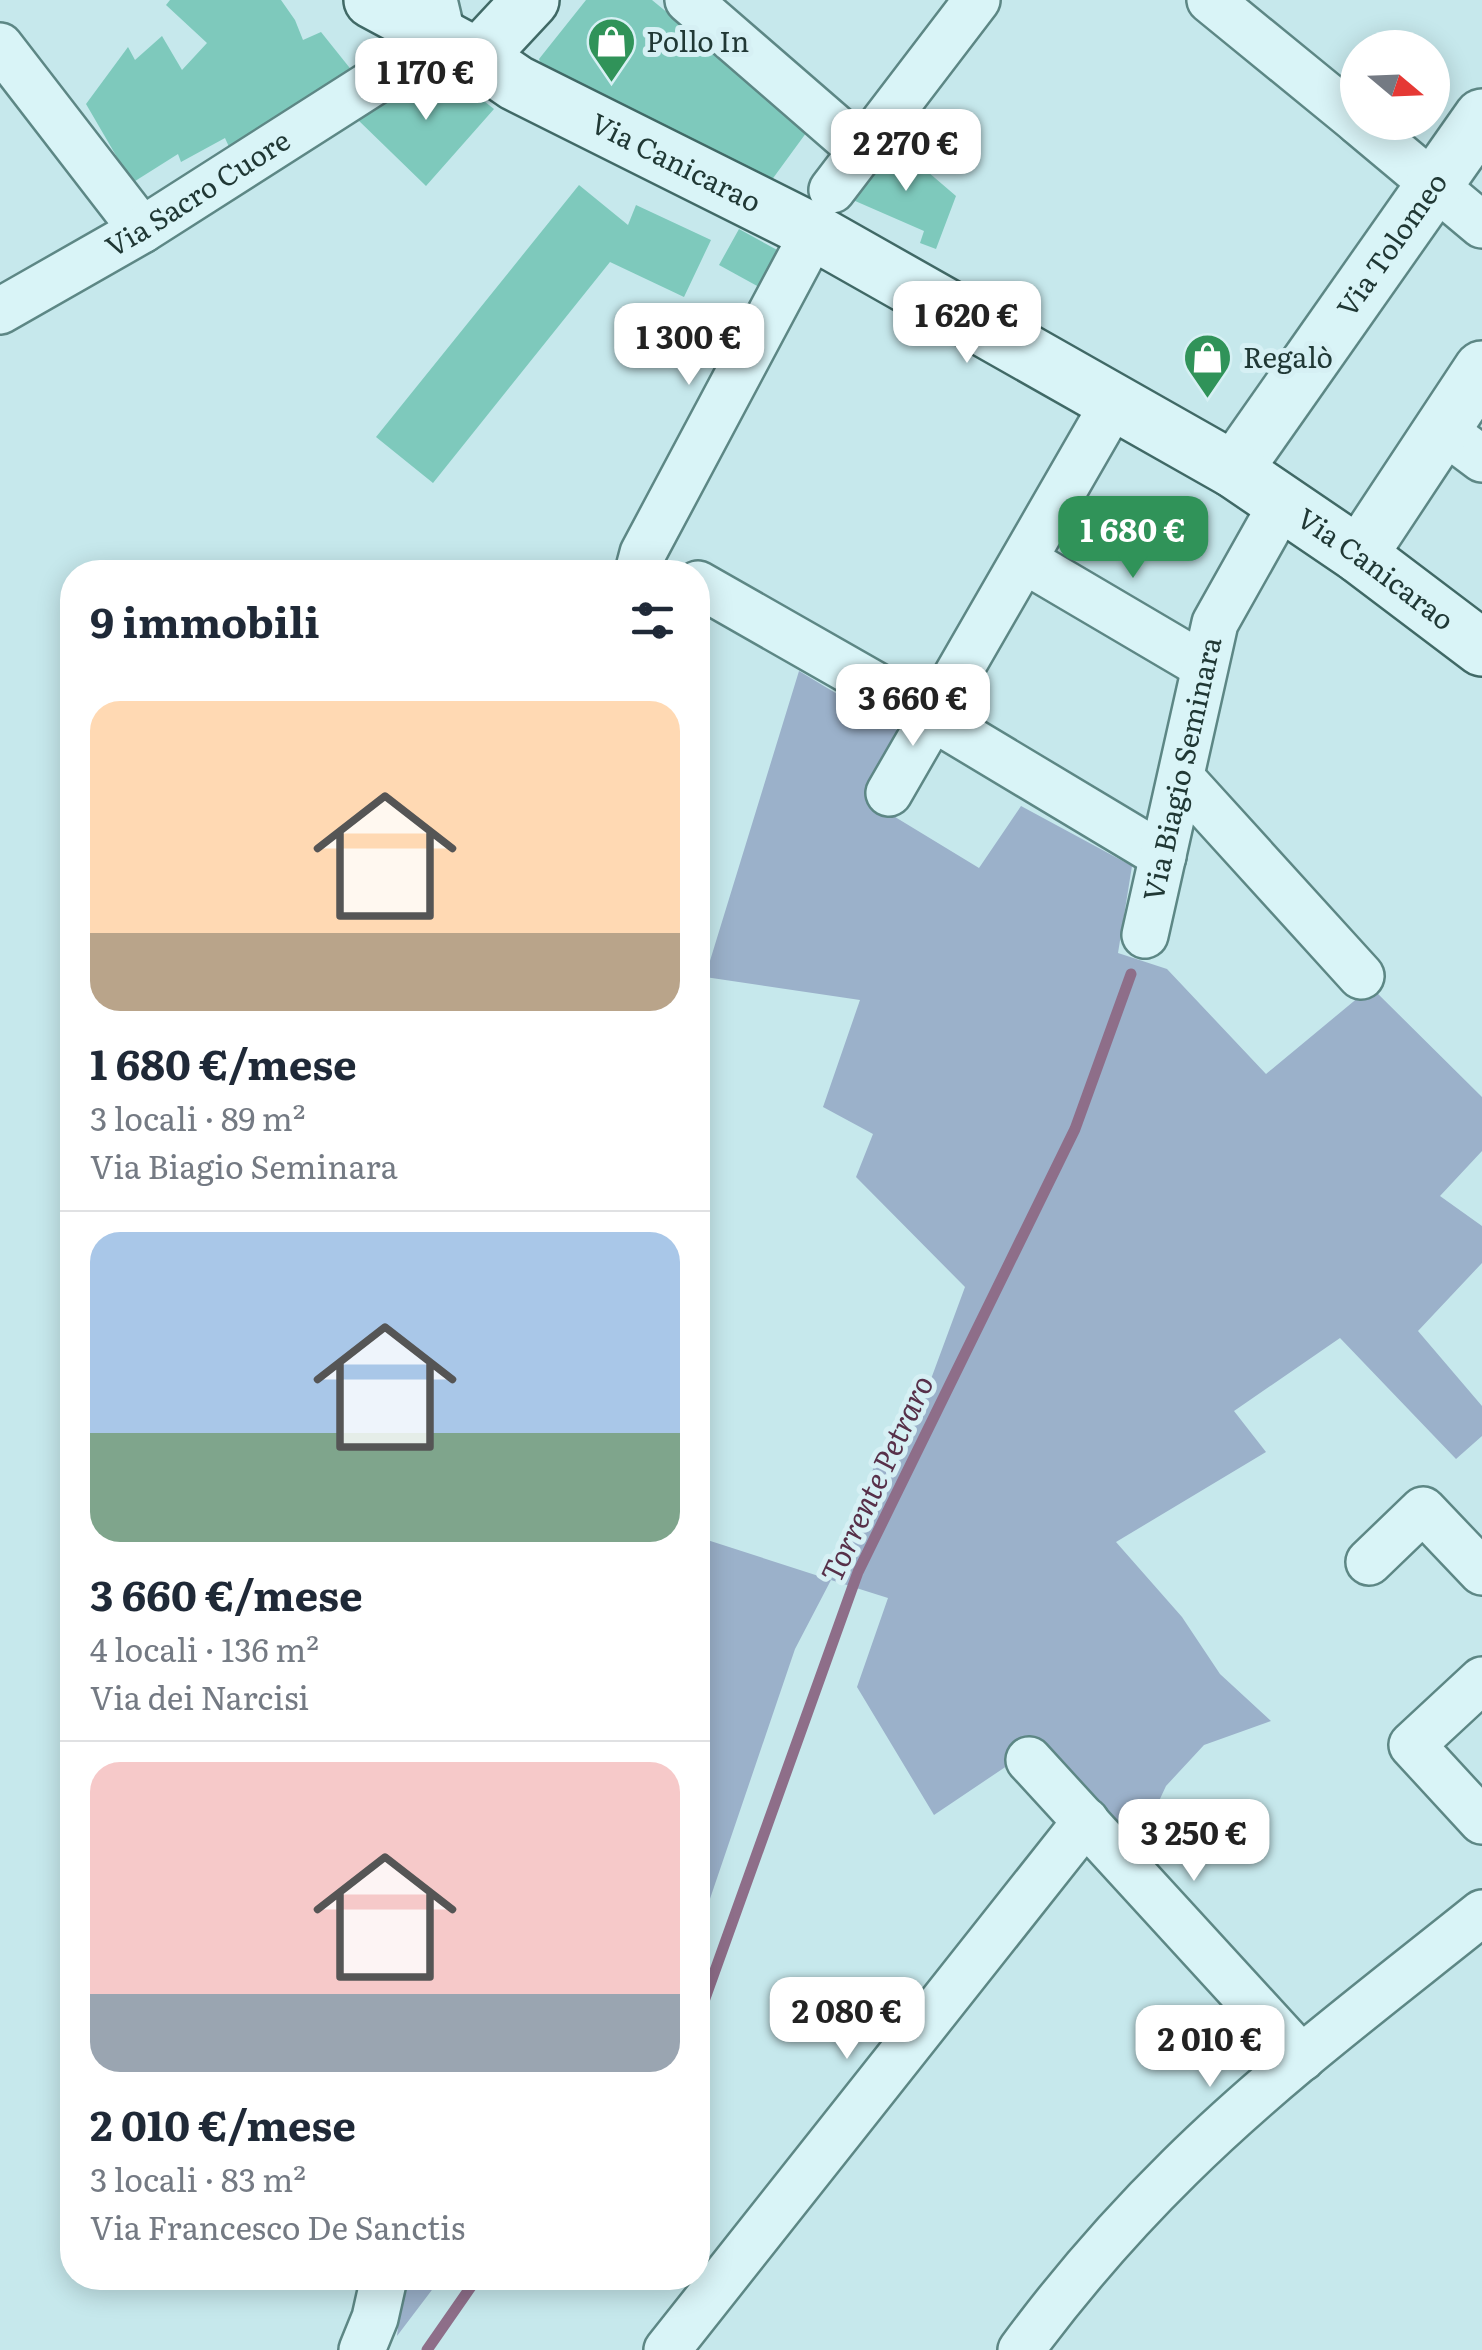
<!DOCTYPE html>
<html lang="it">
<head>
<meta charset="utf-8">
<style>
  :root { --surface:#fff; --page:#f2f2f3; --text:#1f2937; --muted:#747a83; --line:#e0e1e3; --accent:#309359 }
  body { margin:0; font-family:Literata,serif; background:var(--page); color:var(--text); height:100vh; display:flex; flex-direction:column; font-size:38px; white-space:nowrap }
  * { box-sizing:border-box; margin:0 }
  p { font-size:32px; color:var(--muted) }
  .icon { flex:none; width:55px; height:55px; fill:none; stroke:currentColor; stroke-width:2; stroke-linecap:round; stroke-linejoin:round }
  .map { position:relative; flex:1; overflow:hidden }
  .sheet { position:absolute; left:60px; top:560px; width:650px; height:1730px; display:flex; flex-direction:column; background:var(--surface); border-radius:40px; box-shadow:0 5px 25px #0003 }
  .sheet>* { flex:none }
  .needle { width:65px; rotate:109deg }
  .buttons { position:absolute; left:1340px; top:30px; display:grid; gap:20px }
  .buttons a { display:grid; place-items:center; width:110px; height:110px; border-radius:50%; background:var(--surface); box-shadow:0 5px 25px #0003; font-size:50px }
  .price { position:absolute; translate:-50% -85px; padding:0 22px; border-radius:20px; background:#fff; color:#222; font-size:32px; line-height:65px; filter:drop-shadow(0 2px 5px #0008) }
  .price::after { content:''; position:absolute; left:50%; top:60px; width:30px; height:22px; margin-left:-15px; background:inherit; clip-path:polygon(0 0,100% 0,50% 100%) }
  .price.on { background:var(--accent); color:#fff }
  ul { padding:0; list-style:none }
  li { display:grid; align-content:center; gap:20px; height:530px; padding:0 30px }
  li+li { border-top:2px solid var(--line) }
  li span { display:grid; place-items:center; height:310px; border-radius:30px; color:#555 }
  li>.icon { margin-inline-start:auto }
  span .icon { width:180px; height:180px; fill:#fffc; stroke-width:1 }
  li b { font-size:42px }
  h2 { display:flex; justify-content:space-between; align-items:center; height:120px; padding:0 30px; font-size:42px }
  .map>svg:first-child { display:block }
</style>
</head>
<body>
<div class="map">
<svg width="1482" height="2350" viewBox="0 0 1482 2350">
  <rect width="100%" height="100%" fill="#c6e8ec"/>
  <!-- green -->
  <path fill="#9bb1ca" d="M 799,671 L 912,739 L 877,806 L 979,868 L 1021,806 L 1132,866 L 1118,953 L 1167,969 L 1266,1074 L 1371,987 L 1482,1097 L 1482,1151 L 1440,1196 L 1482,1226 L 1482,1263 L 1418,1331 L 1482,1406 L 1482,1436 L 1456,1459 L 1340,1338 L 1234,1411 L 1266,1452 L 1116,1542 L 1182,1617 L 1220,1674 L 1271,1721 L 1204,1745 L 1166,1786 L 1138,1846 L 1035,1747 L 934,1815 L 857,1687 L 888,1598 L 831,1580 L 795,1649 L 698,1934 L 698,1537 L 831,1580 L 878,1456 L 931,1379 L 965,1287 L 856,1177 L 873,1134 L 823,1107 L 860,1000 L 705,977 Z
    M 404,2278 L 441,2278 L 397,2336 Z"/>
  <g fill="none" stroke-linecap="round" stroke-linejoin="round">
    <!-- stream -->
    <path stroke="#8e6e89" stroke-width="11" d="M 698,2018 L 858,1572 L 1075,1129 L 1131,974
      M 427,2350 L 477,2278"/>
  </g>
  <!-- building -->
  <path fill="#7ec9bc" d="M 170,0 L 281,0 L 295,20 L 303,40 L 321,32 L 357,77 L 234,158 L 225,138 L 181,162 L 178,154 L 132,183 L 86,104 L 128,47 L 135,60 L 162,36 L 182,70 L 207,43 L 166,5 Z
    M 586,0 L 652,0 L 809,129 L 771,181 L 543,69 L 539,59 Z
    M 428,68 L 459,93 L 465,86 L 494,109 L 426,186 L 356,118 L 406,83 L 414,87 Z
    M 893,142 L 956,196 L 936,249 L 920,243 L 924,231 L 846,197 Z
    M 579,185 L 628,225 L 636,205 L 711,240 L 684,297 L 610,262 L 433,483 L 376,437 Z
    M 739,229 L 779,251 L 759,287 L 719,265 Z"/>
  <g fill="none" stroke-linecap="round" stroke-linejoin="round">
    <defs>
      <g id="minor">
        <path d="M 688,0 L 862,151"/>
        <path d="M 1210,0 L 1358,121"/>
        <path d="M 0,46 L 142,230"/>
        <path d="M 1359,122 L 1482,225"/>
        <path d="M 832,190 L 977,0"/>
        <path id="s1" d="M 0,311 L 142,230 L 443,38 L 434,0"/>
        <path d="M 1442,429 L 1482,459"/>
        <path d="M 1024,560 L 1204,666"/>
        <path d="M 638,572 L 643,553 L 814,232"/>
        <path d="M 698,584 L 933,718 L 1163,856"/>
        <path d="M 1182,779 L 1361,976"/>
        <path d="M 889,793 L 1115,401"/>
        <path id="s2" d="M 1145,935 L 1215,623 L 1283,502"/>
        <path d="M 1369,1562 L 1423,1510 L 1482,1572"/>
        <path d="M 1482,1680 L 1412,1745 L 1482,1821"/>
        <path d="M 1029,1760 L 1302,2058"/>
        <path d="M 362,2350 L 375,2318 L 384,2278"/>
        <path d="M 667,2350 L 1086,1821"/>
        <path d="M 1021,2350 C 1069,2285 1122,2224 1180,2167 C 1273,2075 1380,1995 1482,1913"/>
      </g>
      <g id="tertiary">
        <path id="s3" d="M 1234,470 L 1482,117"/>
        <path d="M 1359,555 L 1482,369"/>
      </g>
      <g id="secondary">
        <path id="s4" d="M 372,0 L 478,57 L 516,83 L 814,232 L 1234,470 L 1359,555 L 1482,648"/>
        <path d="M 478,57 L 531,0"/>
      </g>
    </defs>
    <!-- minor casing -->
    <use href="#minor" stroke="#5d8785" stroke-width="50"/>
    <!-- tertiary casing -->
    <use href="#tertiary" stroke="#5d8785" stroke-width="60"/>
    <!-- secondary casing -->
    <use href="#secondary" stroke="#406966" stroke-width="60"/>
    <!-- minor -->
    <use href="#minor" stroke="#d9f4f7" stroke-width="45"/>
    <!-- tertiary -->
    <use href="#tertiary" stroke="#d9f4f7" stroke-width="55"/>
    <!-- secondary -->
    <use href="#secondary" stroke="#d9f4f7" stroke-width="55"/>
  </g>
  <!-- icons -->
  <defs>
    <symbol id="shop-pin" viewBox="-11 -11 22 30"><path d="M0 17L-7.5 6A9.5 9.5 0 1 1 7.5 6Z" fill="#309359" stroke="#d6f0f4"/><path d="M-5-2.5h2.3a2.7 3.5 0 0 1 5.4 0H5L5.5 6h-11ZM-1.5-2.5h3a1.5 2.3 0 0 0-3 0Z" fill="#fff"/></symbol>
  </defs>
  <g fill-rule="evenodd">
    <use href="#shop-pin" x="584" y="14" width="55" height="75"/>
    <use href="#shop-pin" x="1180" y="330" width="55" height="75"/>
  </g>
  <g text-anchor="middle" stroke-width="10" stroke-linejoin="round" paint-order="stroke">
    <!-- poi labels -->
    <g font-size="28" fill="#203835" stroke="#d6f0f4" text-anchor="start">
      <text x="646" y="52">Pollo In</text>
      <text x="1243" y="368">Regalò</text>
    </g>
    <!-- street labels -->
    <g font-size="28" fill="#203835" stroke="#d6f0f4">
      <text dy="10" stroke="none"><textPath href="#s4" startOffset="345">Via Canicarao</textPath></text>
      <text dy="10" stroke="none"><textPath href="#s1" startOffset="230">Via Sacro Cuore</textPath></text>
      <text dy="10" stroke="none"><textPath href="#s3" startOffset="275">Via Tolomeo</textPath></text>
      <text dy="10" stroke="none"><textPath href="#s4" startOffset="1155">Via Canicarao</textPath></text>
      <text dy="10" stroke="none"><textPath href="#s2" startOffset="170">Via Biagio Seminara</textPath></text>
    </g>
    <!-- water labels -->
    <g font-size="30" font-style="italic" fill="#573049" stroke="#d6f0f4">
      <text transform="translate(878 1479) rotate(-65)" y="10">Torrente Petraro</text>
    </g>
  </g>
</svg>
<div class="buttons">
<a><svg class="needle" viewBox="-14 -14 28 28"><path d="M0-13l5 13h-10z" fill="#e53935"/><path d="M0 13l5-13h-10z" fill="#747a83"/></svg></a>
</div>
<b class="price" style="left:426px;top:123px">1 170 €</b>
<b class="price" style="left:906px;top:194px">2 270 €</b>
<b class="price" style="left:967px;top:366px">1 620 €</b>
<b class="price" style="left:689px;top:388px">1 300 €</b>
<b class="price on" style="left:1133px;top:581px">1 680 €</b>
<b class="price" style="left:913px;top:749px">3 660 €</b>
<b class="price" style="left:1194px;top:1884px">3 250 €</b>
<b class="price" style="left:847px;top:2062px">2 080 €</b>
<b class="price" style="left:1210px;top:2090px">2 010 €</b>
<section class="sheet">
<h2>9 immobili<svg class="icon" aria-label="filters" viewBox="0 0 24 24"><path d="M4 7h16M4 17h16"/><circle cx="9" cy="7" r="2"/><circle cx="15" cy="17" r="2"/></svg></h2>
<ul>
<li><span style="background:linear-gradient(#ffd9b3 75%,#b9a48a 0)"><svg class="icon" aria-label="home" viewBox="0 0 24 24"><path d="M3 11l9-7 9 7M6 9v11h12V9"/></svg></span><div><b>1 680 €/mese</b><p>3 locali · 89 m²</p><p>Via Biagio Seminara</p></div></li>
<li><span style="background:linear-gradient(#a9c7e8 65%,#7fa58c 0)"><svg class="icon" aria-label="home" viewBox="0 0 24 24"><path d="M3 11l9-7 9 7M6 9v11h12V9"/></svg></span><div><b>3 660 €/mese</b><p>4 locali · 136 m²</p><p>Via dei Narcisi</p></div></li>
<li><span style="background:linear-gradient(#f6c9c9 75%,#9aa5b1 0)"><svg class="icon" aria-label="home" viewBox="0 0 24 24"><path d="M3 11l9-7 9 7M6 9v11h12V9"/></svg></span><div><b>2 010 €/mese</b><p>3 locali · 83 m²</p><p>Via Francesco De Sanctis</p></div></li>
</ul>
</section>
</div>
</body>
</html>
